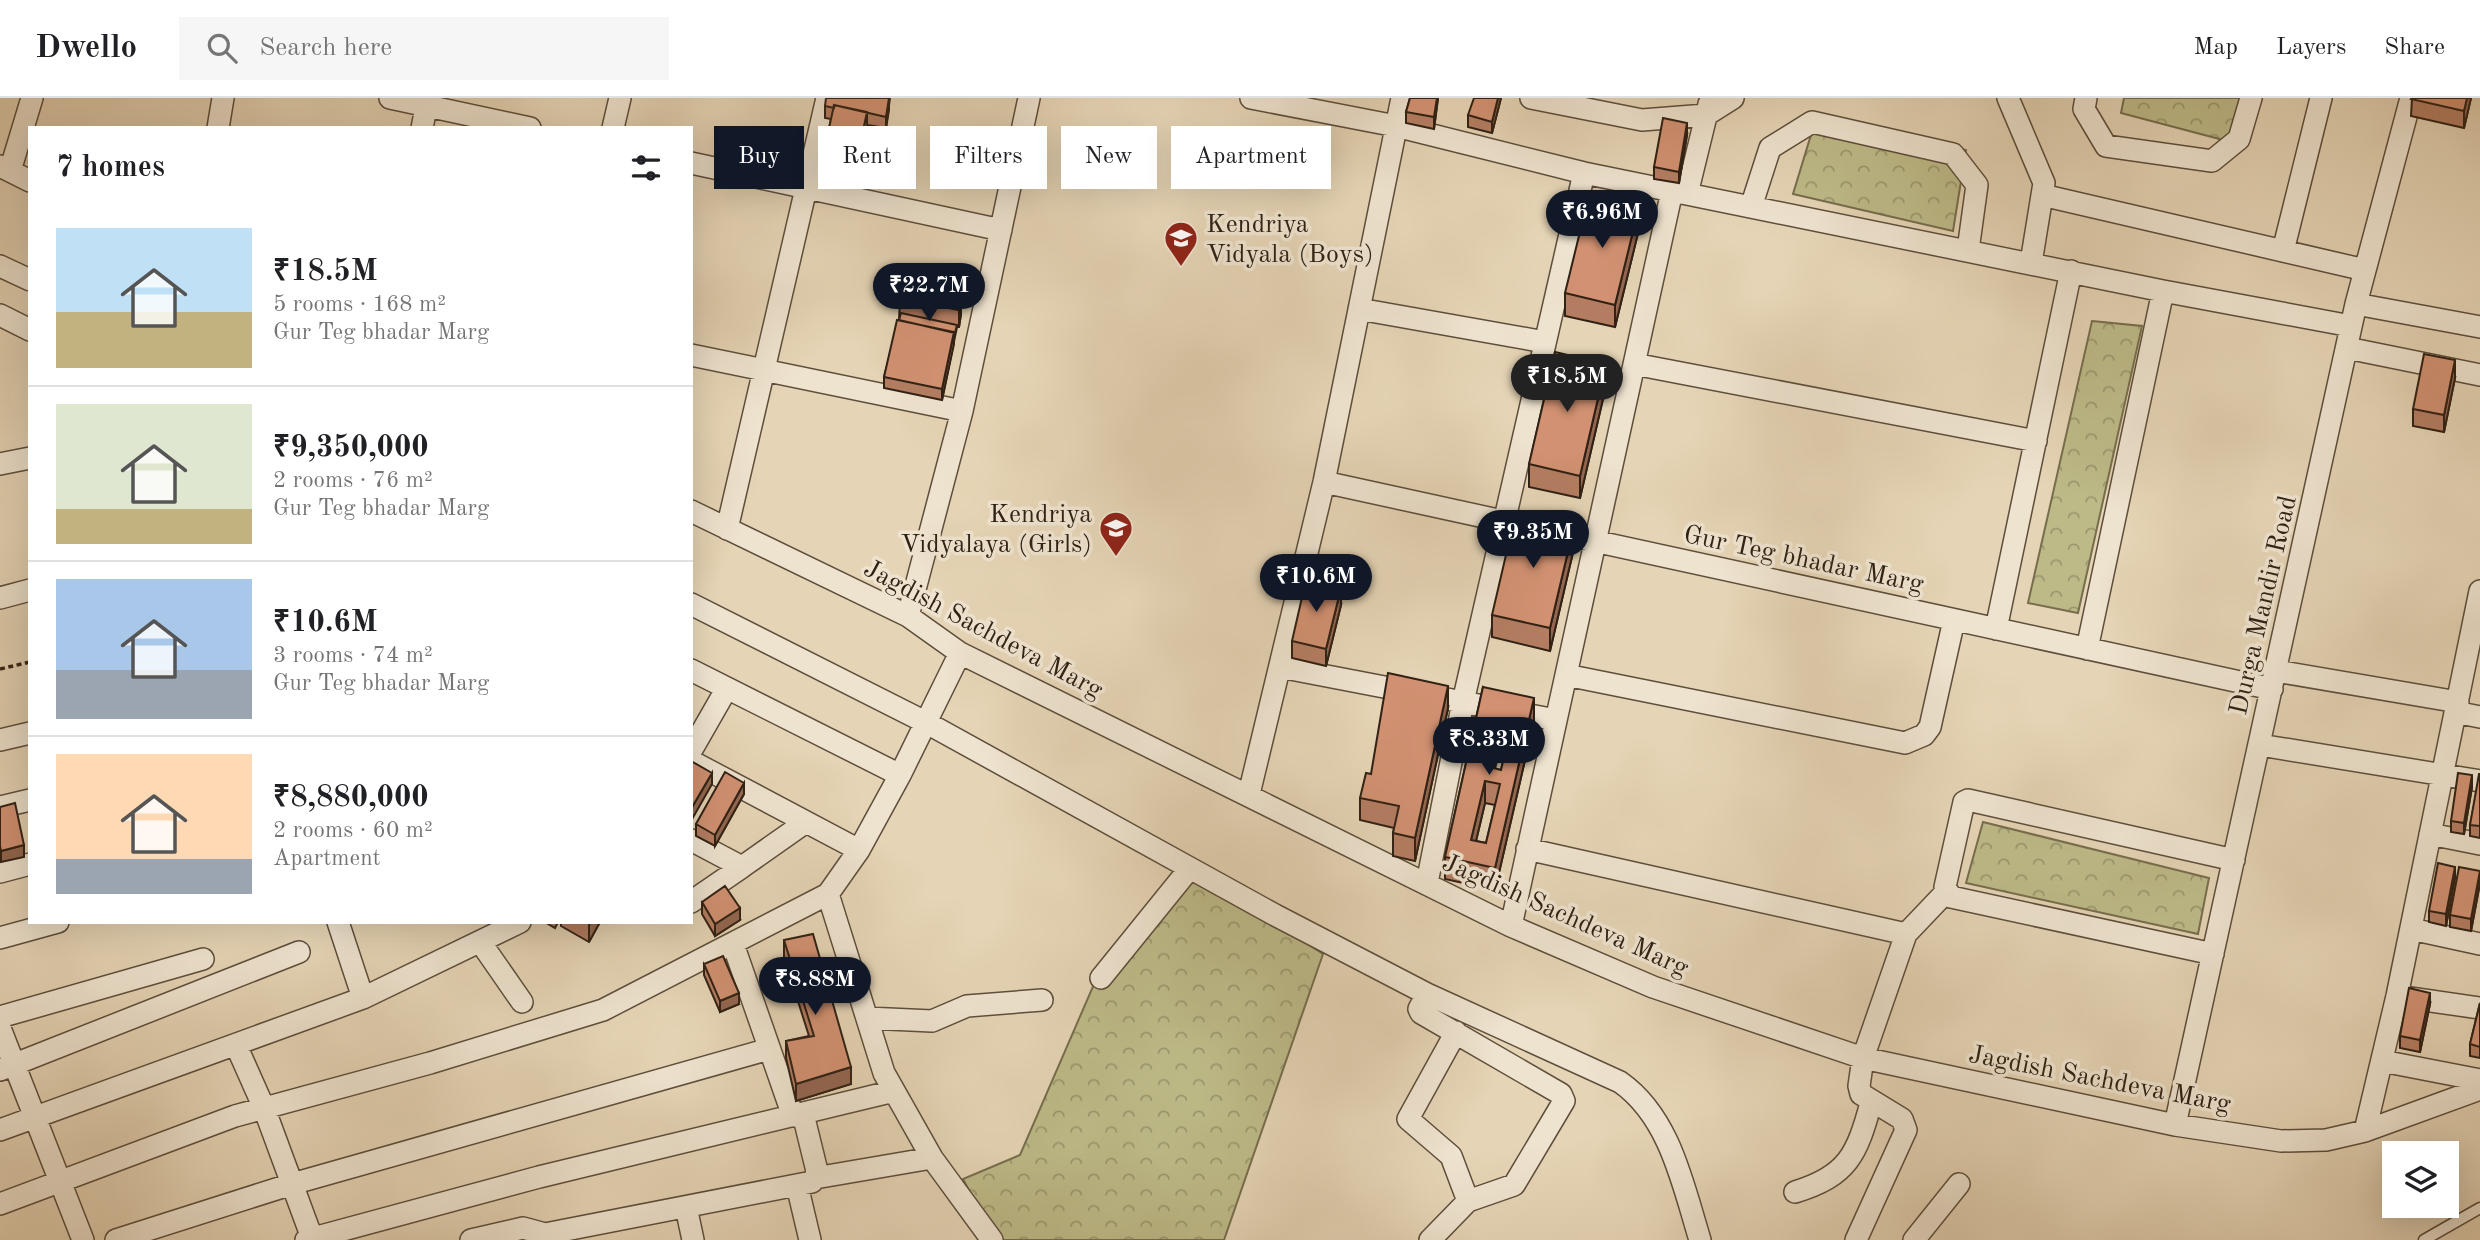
<!DOCTYPE html>
<html lang="en">
<head>
<meta charset="utf-8">
<style>
  :root { --surface:#fff; --page:#f6f6f6; --text:#202124; --muted:#757577; --line:#e0e0e0; --accent:#111827 }
  body { margin:0; font-family:"Old Standard TT",serif; background:var(--page); color:var(--text); height:100vh; display:flex; flex-direction:column; font-size:26px; white-space:nowrap }
  * { box-sizing:border-box; margin:0 }
  p { font-size:23px; color:var(--muted) }
  .icon { flex:none; width:38px; height:38px; fill:none; stroke:currentColor; stroke-width:2; stroke-linecap:round; stroke-linejoin:round }
  .map { position:relative; flex:1; overflow:hidden }
  .sheet { position:absolute; left:28px; top:28px; width:665px; height:798px; display:flex; flex-direction:column; background:var(--surface); border-radius:0px; box-shadow:0 7px 28px #0002 }
  .sheet>* { flex:none }
  .hud { position:absolute; left:714px; top:28px; width:665px; height:63px; display:flex; gap:14px }
  .controls { position:absolute; left:2382px; top:1043px; display:grid; gap:14px }
  .controls a { display:grid; place-items:center; width:77px; height:77px; border-radius:0px; background:var(--surface); box-shadow:0 7px 28px #0002; font-size:35px }
  .price { position:absolute; translate:-50% -60px; padding:0 16px; border-radius:24px; background:var(--accent); color:#fff; font-size:23px; line-height:46px; filter:drop-shadow(0 2px 4px #0008) }
  .price::after { content:''; position:absolute; left:50%; top:42px; width:21px; height:16px; margin-left:-10px; background:inherit; clip-path:polygon(0 0,100% 0,50% 100%) }
  .price.selected { background:#222; color:#fff }
  ul { padding:0; list-style:none }
  li { display:flex; align-items:center; gap:21px; height:175px; padding:0 28px }
  li+li { border-top:2px solid var(--line) }
  li span { display:grid; place-items:center; flex:none; width:196px; height:140px; border-radius:0px; color:#555 }
  li>.icon { margin-inline-start:auto }
  span .icon { width:84px; height:84px; fill:#fffc; stroke-width:1 }
  li b { font-size:30px }
  h2 { display:flex; justify-content:space-between; align-items:center; height:84px; padding:0 28px; font-size:30px }
  .pill { padding:0 24px; border-radius:0px; background:var(--surface); box-shadow:0 7px 28px #0002; font-size:24px; line-height:63px }
  .pill.selected { background:var(--accent); color:#fff }
  header { display:flex; align-items:center; gap:42px; box-sizing:border-box; height:98px; padding:0 35px; background:var(--surface); border-bottom:2px solid var(--line) }
  header strong { font-size:33px }
  nav { display:flex; gap:38px; margin-inline-start:auto; font-size:24px }
  .search { width:490px; height:63px; background:var(--page); display:flex; align-items:center; gap:18px; box-sizing:border-box; padding:0 24px; border-radius:0px; color:var(--muted); font-size:26px }
  .map>svg:first-child { display:block }
</style>
</head>
<body>
<header>
<strong>Dwello</strong>
<div class="search"><svg class="icon" aria-label="search" viewBox="0 0 24 24"><circle cx="10" cy="10" r="6"/><path d="M15 15l6 6"/></svg>Search here</div>
<nav><a>Map</a><a>Layers</a><a>Share</a></nav>
</header>
<div class="map">
<svg width="2480" height="1142" viewBox="0 0 2480 1142">
  <defs>
    <pattern id="park-crowns" width="20" height="18" patternUnits="userSpaceOnUse" patternTransform="scale(1.75)"><rect width="20" height="18" fill="#bdba88"/><path d="M2 6a3 3 0 1 1 6 0M12 15a3 3 0 1 1 6 0" fill="none" stroke="#9a976e"/></pattern>
  </defs>
  <rect width="100%" height="100%" fill="#e5d4b5"/>
  <filter id="stains"><feTurbulence type="fractalNoise" baseFrequency=".00286" numOctaves="4"/><feColorMatrix values="0 0 0 0 .2 0 0 0 0 .09 0 0 0 0 .02 0 0 0 .5 -.17"/></filter>
  <radialGradient id="worn" r=".72"><stop offset=".6" stop-color="#630" stop-opacity="0"/><stop offset="1" stop-color="#630" stop-opacity=".3"/></radialGradient>
  <!-- park -->
  <path fill="url(#park-crowns)" stroke="#766e4e" stroke-width="2" d="M 2124,0 L 2241,0 L 2227,43 L 2121,15 Z
    M 1814,27 L 1966,52 L 1953,133 L 1793,96 Z
    M 2092,223 L 2142,228 L 2078,515 L 2028,505 Z
    M 1983,724 L 2209,780 L 2198,836 L 1966,785 Z
    M 1191,769 L 1323,856 L 1224,1142 L 995,1142 L 963,1081 L 1020,1057 L 1101,870 Z"/>
  <g fill="none" stroke-linecap="round" stroke-linejoin="round">
    <defs>
      <path id="lane" d="M 2424,1142 L 2480,1110"/>
      <path id="street" d="M 390,0 L 530,30
        M 1251,0 L 1396,28 L 1584,75 L 2163,193 L 2351,228
        M 1531,0 L 1642,22 L 1706,17 L 1733,0
        M 2008,0 L 2044,85 L 2031,165
        M 2086,0 L 2084,11 L 2106,48 L 2212,63 L 2239,41 L 2251,0
        M 218,30 L 223,0
        M 422,30 L 428,0
        M 613,30 L 620,0
        M 691,65 L 1001,132
        M 0,68 L 30,83
        M 10,73 L 32,0
        M 1687,96 L 1709,6
        M 2042,97 L 2365,172
        M 1751,109 L 1770,50 L 1812,24 L 1953,56 L 1977,87 L 1968,152
        M 2283,153 L 2321,0
        M 0,168 L 30,182
        M 2356,206 L 2480,229
        M 1359,211 L 1545,244
        M 0,217 L 30,232
        M 2347,250 L 2480,277
        M 691,257 L 962,313
        M 1634,266 L 2036,343
        M 0,366 L 30,360
        M 1324,384 L 2272,591
        M 691,413 L 908,518 L 960,555 L 1511,828 L 1653,889 L 1863,960 L 2175,1027 L 2281,1043 L 2326,1042 L 2365,1033 L 2480,991
        M 727,431 L 827,0
        M 0,500 L 30,492
        M 691,506 L 927,625 L 1275,817 L 1427,896 L 1620,984 C 1670,1019 1683,1087 1700,1142
        M 908,518 L 962,313 L 1029,0
        M 1996,531 L 2071,173
        M 2087,551 L 2163,193
        M 1280,569 L 1556,622
        M 691,572 L 900,677
        M 2276,573 L 2458,604
        M 1566,577 L 1905,645 L 1924,637 L 1930,629 L 1954,522
        M 2455,614 L 2480,619
        M 0,642 L 30,635
        M 2260,647 L 2480,683
        M 691,653 L 727,590
        M 691,663 L 859,752
        M 1249,696 L 1324,384 L 1402,0
        M 0,709 L 30,702
        M 2430,736 L 2480,746
        M 691,742 L 742,769 L 806,724
        M 1527,751 L 1906,836
        M 0,774 L 30,766
        M 1427,785 L 1463,604 L 1584,75
        M 828,796 L 884,975 L 932,1060 L 992,1142
        M 691,804 L 742,769
        M 338,824 L 363,900
        M 1511,828 L 1672,93
        M 2411,831 L 2480,846
        M 0,840 L 58,824
        M 481,845 L 522,904
        M 733,846 L 793,1018
        M 2213,856 L 1951,799 L 1945,789 L 1964,704 L 1968,702 L 2234,762
        M 1101,880 L 1190,770
        M 1427,896 L 1419,911 L 1421,915 L 1561,996 L 1564,1003 L 1514,1087 L 1468,1103 L 1430,1142
        M 2403,899 L 2480,910
        M 0,919 L 203,861
        M 867,920 L 932,923 L 967,908 L 1042,902
        M 0,930 L 83,1142
        M 1456,934 L 1408,1021 L 1451,1058 L 1468,1103
        M 236,947 L 264,1010 L 312,1140
        M 2382,963 L 2480,982
        M 0,972 L 299,854
        M 2175,1027 L 2356,206 L 2411,0
        M 0,1032 L 363,900 L 520,824
        M 2365,1033 L 2397,898 L 2480,493
        M 815,1080 L 932,1060
        M 797,1087 L 810,1142
        M 1795,1094 C 1848,1078 1857,1056 1871,1005
        M 0,1106 L 235,1018 L 430,965 L 603,912 L 828,796 L 859,752 L 900,677 L 960,555
        M 686,1109 L 693,1142
        M 116,1142 L 292,1086 L 769,951
        M 306,1142 L 539,1079 L 894,993
        M 471,1142 L 523,1130 L 545,1136 L 812,1084 L 817,1076 L 816,1069 L 803,1016
        M 1856,1142 L 1906,1032 L 1902,1021 L 1861,996 L 1859,988 L 1863,960 L 1906,836 L 1946,794
        M 1914,1142 L 1959,1086"/>
    </defs>
    <!-- lane casing -->
    <use href="#lane" stroke="#5d4e3c" stroke-width="13"/>
    <!-- street casing -->
    <use href="#street" stroke="#5d4e3c" stroke-width="24"/>
    <!-- path -->
    <path stroke="#302114" stroke-width="3.5" stroke-dasharray="5 3.5" stroke-linecap="butt" d="M 0,571 L 30,564"/>
    <!-- lane -->
    <use href="#lane" stroke="#eee3cf" stroke-width="10"/>
    <!-- street -->
    <use href="#street" stroke="#eee3cf" stroke-width="21"/>
  </g>
  <!-- wall -->
  <path fill="#b47d62" stroke="#302114" stroke-width="2" fill-rule="evenodd" d="M 1410,0 L 1438,0 L 1434,31 L 1406,25 L 1406,14 Z
    M 1501,0 L 1492,35 L 1468,29 L 1468,17 Z
    M 2412,0 L 2471,0 L 2464,30 L 2411,18 Z
    M 889,4 L 889,12 L 886,30 L 867,27 L 867,31 L 855,87 L 822,80 L 822,63 L 831,21 L 825,20 L 825,8 Z
    M 1687,37 L 1679,85 L 1654,81 L 1654,69 Z
    M 1639,131 L 1615,229 L 1565,218 L 1565,195 Z
    M 961,199 L 961,216 L 959,229 L 957,229 L 942,302 L 884,290 L 884,279 L 899,222 L 900,201 Z
    M 2455,280 L 2444,334 L 2413,328 L 2413,311 Z
    M 1606,288 L 1580,400 L 1529,389 L 1529,366 Z
    M 1574,450 L 1550,553 L 1492,539 L 1492,517 Z
    M 1341,507 L 1326,568 L 1292,560 L 1292,543 Z
    M 1483,589 L 1534,623 L 1495,792 L 1445,781 L 1445,759 ZM 1501,644 L 1507,645 L 1501,672 L 1495,671 ZM 1485,705 L 1495,707 L 1486,745 L 1476,743 Z
    M 1448,610 L 1415,763 L 1393,758 L 1393,735 L 1394,730 L 1360,722 L 1360,700 Z
    M 2480,676 L 2480,740 L 2470,738 L 2470,727 Z
    M 2472,689 L 2464,736 L 2451,734 L 2451,723 Z
    M 744,696 L 715,748 L 696,738 L 696,726 Z
    M 2455,780 L 2446,828 L 2429,824 L 2429,813 Z
    M 2480,785 L 2471,833 L 2450,829 L 2450,817 Z
    M 702,804 L 740,822 L 715,838 L 702,816 Z
    M 545,824 L 558,824 L 555,830 Z
    M 561,824 L 600,824 L 589,844 L 561,828 Z
    M 784,842 L 851,986 L 796,1003 L 786,960 L 786,943 L 809,938 L 784,859 Z
    M 704,866 L 739,906 L 720,914 L 704,877 Z
    M 2480,905 L 2480,960 L 2470,958 L 2470,946 Z
    M 2430,906 L 2420,954 L 2400,950 L 2400,938 Z"/>
  <!-- shaded-wall -->
  <path fill="#926650" stroke="#302114" stroke-width="2" d="M 888,0 L 890,0 L 886,30 L 886,19 Z
    M 1437,0 L 1438,0 L 1434,31 L 1434,19 Z
    M 1498,0 L 1501,0 L 1492,35 L 1492,24 Z
    M 2467,0 L 2471,0 L 2464,30 L 2464,13 Z
    M 867,14 L 867,31 L 855,87 L 855,70 Z
    M 1687,25 L 1687,37 L 1679,85 L 1679,74 Z
    M 1639,109 L 1639,131 L 1615,229 L 1615,207 Z
    M 961,199 L 961,216 L 959,229 L 959,212 Z
    M 954,234 L 954,246 L 942,302 L 942,291 Z
    M 2455,262 L 2455,280 L 2444,334 L 2444,317 Z
    M 1606,266 L 1606,288 L 1580,400 L 1580,378 Z
    M 1574,428 L 1574,450 L 1550,553 L 1550,530 Z
    M 1341,490 L 1341,507 L 1326,568 L 1326,551 Z
    M 1448,588 L 1448,610 L 1415,763 L 1415,740 Z
    M 1534,600 L 1534,623 L 1495,792 L 1495,770 Z
    M 1501,622 L 1501,644 L 1491,684 L 1490,669 Z
    M 712,675 L 712,686 L 691,723 L 691,711 Z
    M 2472,677 L 2472,689 L 2464,736 L 2464,725 Z
    M 1485,683 L 1485,705 L 1471,764 L 1471,742 Z
    M 744,685 L 744,696 L 715,748 L 715,737 Z
    M 24,747 L 24,759 L 1,764 L 1,753 Z
    M 2455,769 L 2455,780 L 2446,828 L 2446,816 Z
    M 2480,773 L 2480,785 L 2471,833 L 2471,821 Z
    M 740,810 L 740,822 L 715,838 L 715,826 Z
    M 591,824 L 600,824 L 589,844 L 589,827 Z
    M 739,895 L 739,906 L 720,914 L 720,903 Z
    M 2430,895 L 2430,906 L 2420,954 L 2420,942 Z
    M 851,969 L 851,986 L 796,1003 L 796,986 Z"/>
  <!-- building -->
  <path fill="#d19172" stroke="#302114" stroke-width="2" fill-rule="evenodd" d="M 826,0 L 889,0 L 886,19 L 834,7 L 834,10 L 825,8 Z
    M 1410,0 L 1437,0 L 1434,19 L 1406,14 Z
    M 1474,0 L 1498,0 L 1492,24 L 1468,17 Z
    M 2412,0 L 2467,0 L 2464,13 L 2411,1 Z
    M 834,7 L 867,14 L 855,70 L 822,63 Z
    M 1663,20 L 1687,25 L 1679,74 L 1654,69 Z
    M 1589,97 L 1639,109 L 1615,207 L 1565,195 Z
    M 902,188 L 961,199 L 959,212 L 900,201 Z
    M 901,215 L 957,227 L 955,235 L 899,222 Z
    M 897,222 L 954,234 L 942,291 L 884,279 Z
    M 1555,254 L 1606,266 L 1580,378 L 1529,366 Z
    M 2424,256 L 2455,262 L 2444,317 L 2413,311 Z
    M 1516,414 L 1574,428 L 1550,530 L 1492,517 Z
    M 1306,482 L 1341,490 L 1326,551 L 1292,543 Z
    M 1388,575 L 1448,588 L 1415,740 L 1393,735 L 1399,708 L 1360,700 L 1366,675 L 1371,676 Z
    M 1483,589 L 1534,600 L 1495,770 L 1445,759 ZM 1501,622 L 1512,624 L 1501,672 L 1490,669 ZM 1485,683 L 1500,686 L 1486,745 L 1471,742 Z
    M 691,663 L 712,675 L 691,711 Z
    M 725,674 L 744,685 L 715,737 L 696,726 Z
    M 2458,675 L 2472,677 L 2464,725 L 2451,723 Z
    M 2479,676 L 2480,676 L 2480,728 L 2470,727 Z
    M 15,705 L 24,747 L 1,753 L 0,748 L 0,709 Z
    M 2438,765 L 2455,769 L 2446,816 L 2429,813 Z
    M 2459,769 L 2480,773 L 2471,821 L 2450,817 Z
    M 725,788 L 740,810 L 715,826 L 702,804 Z
    M 813,836 L 851,969 L 796,986 L 786,943 L 814,938 L 784,842 Z
    M 723,858 L 739,895 L 720,903 L 704,866 Z
    M 2409,890 L 2430,895 L 2420,942 L 2400,938 Z
    M 2480,905 L 2480,949 L 2470,946 Z"/>
  <!-- icons -->
  <defs>
    <symbol id="school-pin" viewBox="-11 -11 22 30"><path d="M0 17L-7.5 6A9.5 9.5 0 1 1 7.5 6Z" fill="#8f2418" stroke="#eee3cf"/><path d="M0-5L7-2L0 1L-7-2ZM-4 1L0 2.5L4 1V4Q0 6-4 4Z" fill="#fff"/></symbol>
  </defs>
  <g fill-rule="evenodd">
    <use href="#school-pin" x="1162" y="121" width="38" height="52"/>
    <use href="#school-pin" x="1097" y="411" width="38" height="52"/>
  </g>
  <g text-anchor="middle" stroke-width="7" stroke-linejoin="round" paint-order="stroke">
    <!-- poi labels -->
    <g font-size="26" fill="#302114" stroke="#eee3cf" text-anchor="start">
      <text x="1206" y="134">Kendriya<tspan x="1206" dy="30">Vidyala (Boys)</tspan></text>
      <text x="1092" y="424" text-anchor="end">Kendriya<tspan x="1092" dy="30">Vidyalaya (Girls)</tspan></text>
    </g>
    <!-- street labels -->
    <g font-size="26" fill="#302114" stroke="#eee3cf">
      <text transform="translate(1804 460) rotate(12)" y="9">Gur Teg bhadar Marg</text>
      <text transform="translate(2262 507) rotate(-77)" y="9">Durga Mandir Road</text>
      <text transform="translate(984 530) rotate(28)" y="9">Jagdish Sachdeva Marg</text>
      <text transform="translate(1566 816) rotate(24)" y="9">Jagdish Sachdeva Marg</text>
      <text transform="translate(2100 980) rotate(11)" y="9">Jagdish Sachdeva Marg</text>
    </g>
  </g>
  <rect width="100%" height="100%" filter="url(#stains)"/>
  <rect width="100%" height="100%" fill="url(#worn)"/>
</svg>
<div class="controls">
<a><svg class="icon" aria-label="layers" viewBox="0 0 24 24"><path d="M12 4l9 5-9 5-9-5zM3 14l9 5 9-5"/></svg></a>
</div>
<b class="price" style="left:1602px;top:152px">₹6.96M</b>
<b class="price" style="left:929px;top:225px">₹22.7M</b>
<b class="price selected" style="left:1567px;top:316px">₹18.5M</b>
<b class="price" style="left:1533px;top:472px">₹9.35M</b>
<b class="price" style="left:1316px;top:516px">₹10.6M</b>
<b class="price" style="left:1489px;top:679px">₹8.33M</b>
<b class="price" style="left:815px;top:919px">₹8.88M</b>
<div class="hud">
<a class="pill selected">Buy</a>
<a class="pill">Rent</a>
<a class="pill">Filters</a>
<a class="pill">New</a>
<a class="pill">Apartment</a>
</div>
<section class="sheet">
<h2>7 homes<svg class="icon" aria-label="filters" viewBox="0 0 24 24"><path d="M4 7h16M4 17h16"/><circle cx="9" cy="7" r="2"/><circle cx="15" cy="17" r="2"/></svg></h2>
<ul>
<li><span style="background:linear-gradient(#bfe0f5 60%,#c2b280 0)"><svg class="icon" aria-label="home" viewBox="0 0 24 24"><path d="M3 11l9-7 9 7M6 9v11h12V9"/></svg></span><div><b>₹18.5M</b><p>5 rooms · 168 m²</p><p>Gur Teg bhadar Marg</p></div></li>
<li><span style="background:linear-gradient(#dfe7d0 75%,#c2b280 0)"><svg class="icon" aria-label="home" viewBox="0 0 24 24"><path d="M3 11l9-7 9 7M6 9v11h12V9"/></svg></span><div><b>₹9,350,000</b><p>2 rooms · 76 m²</p><p>Gur Teg bhadar Marg</p></div></li>
<li><span style="background:linear-gradient(#a9c7e8 65%,#9aa5b1 0)"><svg class="icon" aria-label="home" viewBox="0 0 24 24"><path d="M3 11l9-7 9 7M6 9v11h12V9"/></svg></span><div><b>₹10.6M</b><p>3 rooms · 74 m²</p><p>Gur Teg bhadar Marg</p></div></li>
<li><span style="background:linear-gradient(#ffd9b3 75%,#9aa5b1 0)"><svg class="icon" aria-label="home" viewBox="0 0 24 24"><path d="M3 11l9-7 9 7M6 9v11h12V9"/></svg></span><div><b>₹8,880,000</b><p>2 rooms · 60 m²</p><p>Apartment</p></div></li>
</ul>
</section>
</div>
</body>
</html>
